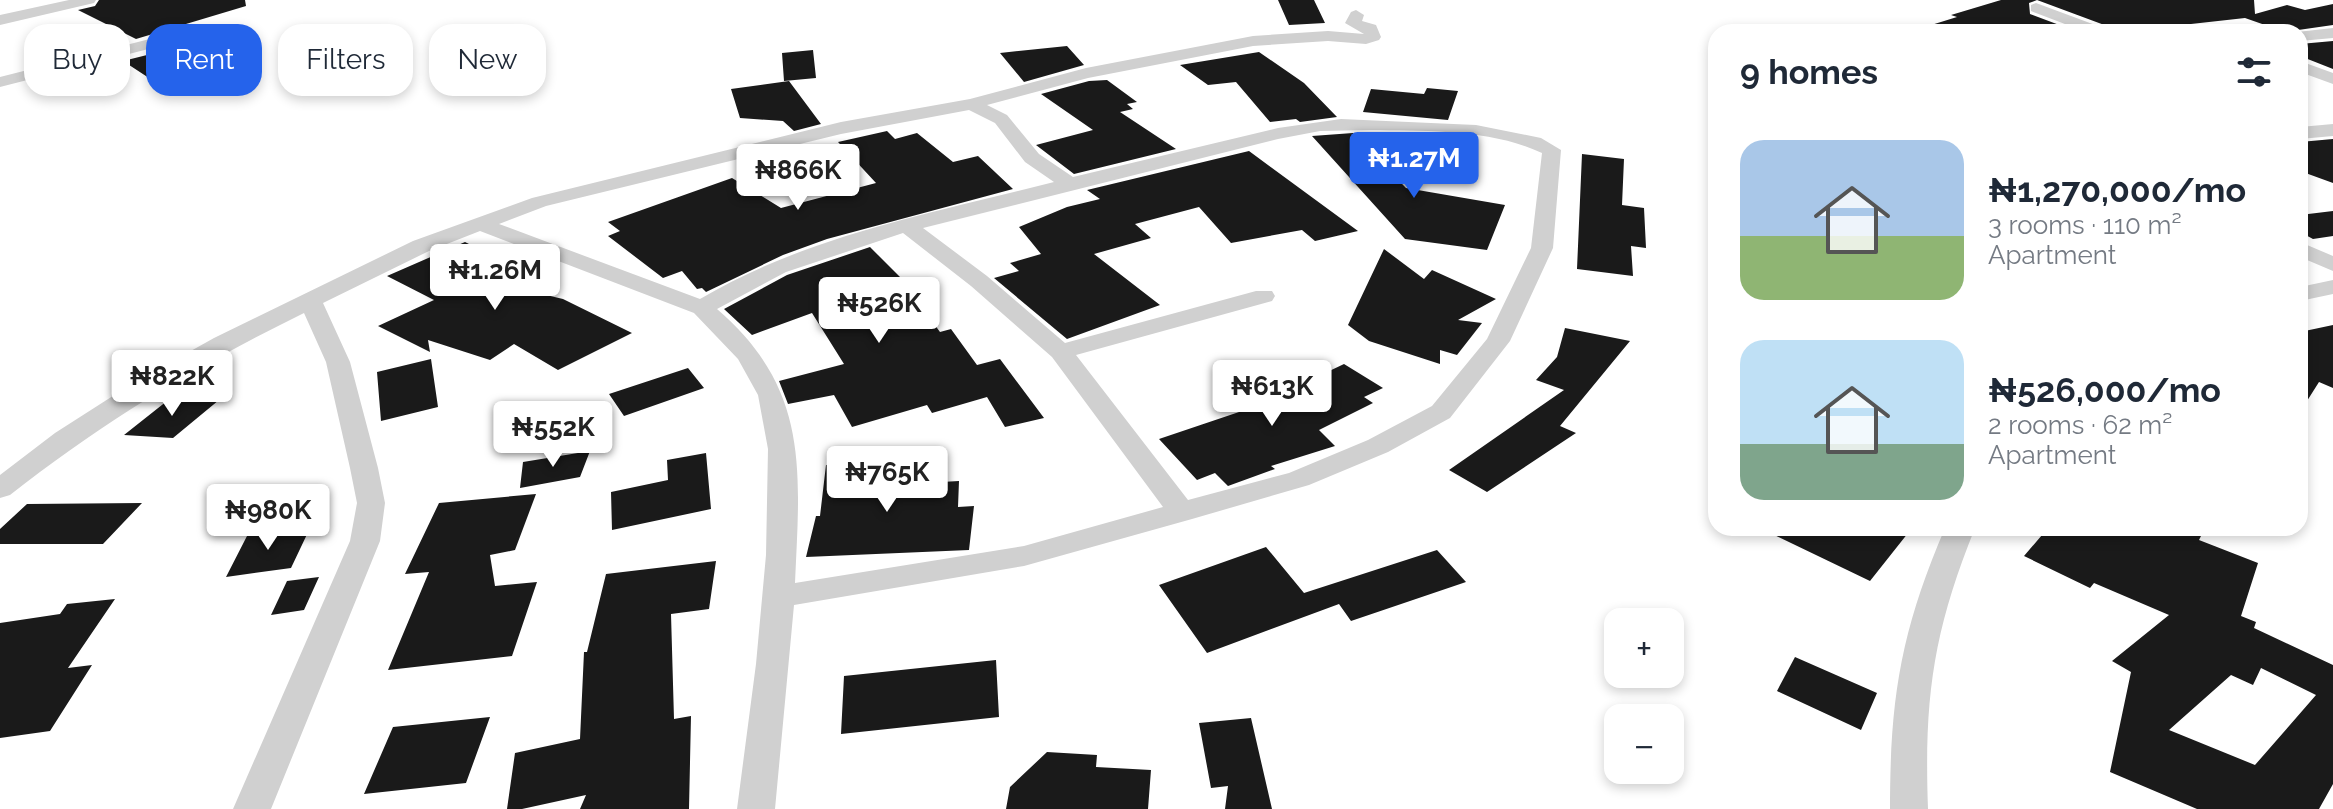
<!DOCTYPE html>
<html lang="en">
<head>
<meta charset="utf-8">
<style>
  :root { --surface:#fff; --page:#f2f2f3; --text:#1f2937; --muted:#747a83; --accent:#2563eb }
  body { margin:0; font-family:Raleway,sans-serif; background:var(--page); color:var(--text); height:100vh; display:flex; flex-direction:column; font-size:30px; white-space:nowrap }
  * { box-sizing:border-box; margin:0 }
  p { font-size:26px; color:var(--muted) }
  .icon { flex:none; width:44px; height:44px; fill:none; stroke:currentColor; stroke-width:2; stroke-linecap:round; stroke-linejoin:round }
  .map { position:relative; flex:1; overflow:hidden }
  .drawer { position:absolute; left:1708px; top:24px; width:600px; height:512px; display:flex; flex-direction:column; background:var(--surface); border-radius:24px; box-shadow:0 4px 12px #0003 }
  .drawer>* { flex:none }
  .banner { position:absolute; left:24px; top:24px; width:760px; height:72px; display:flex; gap:16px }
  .buttons { position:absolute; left:1604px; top:608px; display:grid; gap:16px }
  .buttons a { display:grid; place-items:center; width:80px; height:80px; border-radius:16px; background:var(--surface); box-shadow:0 4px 12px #0003; font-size:40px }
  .price { position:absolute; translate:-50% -68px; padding:0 18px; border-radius:8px; background:#fff; color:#222; font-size:26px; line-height:52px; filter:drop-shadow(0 2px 4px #0008) }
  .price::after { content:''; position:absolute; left:50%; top:48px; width:24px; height:18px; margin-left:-12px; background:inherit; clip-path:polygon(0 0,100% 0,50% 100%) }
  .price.on { background:var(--accent); color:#fff }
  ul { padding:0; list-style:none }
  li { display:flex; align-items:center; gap:24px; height:200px; padding:0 32px }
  li span { display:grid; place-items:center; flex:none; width:224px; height:160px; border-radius:24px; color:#555 }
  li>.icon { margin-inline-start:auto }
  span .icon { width:96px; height:96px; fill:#fffc; stroke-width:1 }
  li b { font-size:34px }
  h2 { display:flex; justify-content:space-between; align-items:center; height:96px; padding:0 32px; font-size:34px }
  .pill { padding:0 28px; border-radius:24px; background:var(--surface); box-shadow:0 4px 12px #0003; font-size:28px; line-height:72px }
  .pill.on { background:var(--accent); color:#fff }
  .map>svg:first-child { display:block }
</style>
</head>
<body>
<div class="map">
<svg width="2333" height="809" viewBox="0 0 2333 809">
  <rect width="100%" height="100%" fill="#fff"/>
  <!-- building -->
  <path fill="#1a1a1a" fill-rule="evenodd" d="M 99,0 L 245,0 L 246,6 L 136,39 L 78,10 L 95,6 Z
    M 1278,0 L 1314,0 L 1325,23 L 1289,25 Z
    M 2001,0 L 2254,0 L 2255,14 L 2287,5 L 2305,10 L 2333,4 L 2333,25 L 2285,32 L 2245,18 L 2182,25 L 2157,32 L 2111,32 L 2107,26 L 2037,0 L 2029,3 L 2030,14 L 2078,32 L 1929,32 L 1928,26 L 1957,17 L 1951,15 Z
    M 2333,41 L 2333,69 L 2300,56 L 2300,44 Z
    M 1067,46 L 1084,65 L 1024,82 L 1000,53 Z
    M 171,49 L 198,66 L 149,78 L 123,61 Z
    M 813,50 L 816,78 L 784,81 L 782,53 Z
    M 1259,52 L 1304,83 L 1337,117 L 1300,122 L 1296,119 L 1270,122 L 1236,82 L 1208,85 L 1180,65 Z
    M 1107,80 L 1137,102 L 1127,104 L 1133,109 L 1120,112 L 1176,149 L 1074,174 L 1036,145 L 1093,130 L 1041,94 L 1089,81 Z
    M 789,81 L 821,124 L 794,131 L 783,121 L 740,118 L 731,89 Z
    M 1427,88 L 1458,91 L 1448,120 L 1363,112 L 1371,89 L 1424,94 Z
    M 887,131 L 895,139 L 917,133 L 953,162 L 978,156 L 1013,189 L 827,239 L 783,255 L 706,292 L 702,288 L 697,289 L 682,271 L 663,278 L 608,236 L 620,231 L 608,222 L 732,178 L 781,208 L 876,183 L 838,142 Z
    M 1353,133 L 1406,188 L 1505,205 L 1487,250 L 1405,239 L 1312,136 Z
    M 2333,139 L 2333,183 L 2300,171 L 2300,142 Z
    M 1249,151 L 1358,231 L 1315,241 L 1302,230 L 1231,243 L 1199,207 L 1135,224 L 1151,238 L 1094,254 L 1160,305 L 1067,339 L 994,278 L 1019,271 L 1010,263 L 1041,254 L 1019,227 L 1067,207 L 1100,199 L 1087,190 Z
    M 1582,154 L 1624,159 L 1622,205 L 1644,208 L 1646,248 L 1631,246 L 1633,276 L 1577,269 Z
    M 2333,211 L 2333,236 L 2313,239 L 2300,232 L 2300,215 Z
    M 465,242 L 495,257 L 480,264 L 535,284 L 525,290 L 563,299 L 632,333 L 558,370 L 514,344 L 490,360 L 428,340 L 430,352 L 378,326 L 434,300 L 387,276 Z
    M 870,247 L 908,285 L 906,286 L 940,332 L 951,329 L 977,365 L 1000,359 L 1044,418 L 1005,427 L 987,397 L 932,413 L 927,405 L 852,427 L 834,395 L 788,404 L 779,381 L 844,364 L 812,313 L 752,335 L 724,309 L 787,275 Z
    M 1384,249 L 1424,279 L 1432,270 L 1496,299 L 1458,320 L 1482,323 L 1457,355 L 1440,350 L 1440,364 L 1369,341 L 1348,325 Z
    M 2333,325 L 2333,388 L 2319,382 L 2300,412 L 2300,332 Z
    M 1565,328 L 1630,341 L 1560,426 L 1576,433 L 1487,492 L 1449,470 L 1564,390 L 1536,380 L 1557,357 Z
    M 431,359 L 438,407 L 381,421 L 377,372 Z
    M 1344,364 L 1383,388 L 1364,397 L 1373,403 L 1319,430 L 1335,446 L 1271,466 L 1275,469 L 1228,486 L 1215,473 L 1197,480 L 1159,439 L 1242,411 L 1234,402 L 1279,389 L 1283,393 Z
    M 688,368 L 704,388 L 624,416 L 609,394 Z
    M 172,397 L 219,400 L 173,438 L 124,435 Z
    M 590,451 L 580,477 L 520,488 L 523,462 Z
    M 706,453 L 711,509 L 612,530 L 611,492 L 668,480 L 667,460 Z
    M 890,460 L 889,485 L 959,481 L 958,507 L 974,506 L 969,550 L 806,557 L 816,516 L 820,516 L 826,465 Z
    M 536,494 L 515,550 L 490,555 L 495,586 L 537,582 L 512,656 L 388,670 L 429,572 L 405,574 L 439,503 Z
    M 142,503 L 103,544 L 0,544 L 0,529 L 27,504 Z
    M 310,528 L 291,568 L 226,577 L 247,536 Z
    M 1760,528 L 1912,528 L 1870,581 Z
    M 2048,528 L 2181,528 L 2201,536 L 2199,540 L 2258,563 L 2241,616 L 2256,622 L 2254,628 L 2333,665 L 2333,784 L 2319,809 L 2197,809 L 2110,772 L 2131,672 L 2112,661 L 2169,615 L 2094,583 L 2090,588 L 2024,556 ZM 2261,668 L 2316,695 L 2255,765 L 2169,730 L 2231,675 L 2253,685 Z
    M 1266,547 L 1304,593 L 1437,550 L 1466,582 L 1351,621 L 1339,604 L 1207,653 L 1159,585 Z
    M 716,561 L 709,609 L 671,614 L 674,719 L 691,716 L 689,809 L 580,809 L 586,795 L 522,809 L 507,809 L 515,753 L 580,739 L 584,652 L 587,652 L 606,574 Z
    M 319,577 L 304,610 L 271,615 L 287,581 Z
    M 115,599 L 68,668 L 92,665 L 50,731 L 0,738 L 0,623 L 60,614 L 67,604 Z
    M 1795,657 L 1877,693 L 1861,730 L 1777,691 Z
    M 996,660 L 999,717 L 841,734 L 844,676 Z
    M 490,717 L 466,783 L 364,794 L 393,727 Z
    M 1251,718 L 1272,809 L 1225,809 L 1228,786 L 1211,788 L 1199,723 Z
    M 1047,752 L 1097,755 L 1096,767 L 1151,770 L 1148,809 L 1006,809 L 1010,787 Z"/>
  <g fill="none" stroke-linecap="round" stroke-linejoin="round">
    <!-- street -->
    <path fill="#d0d0d0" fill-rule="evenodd" d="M 69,0 L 96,0 L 94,3 L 0,25 L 0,15 Z
      M 2036,3 L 2106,29 L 2108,32 L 2086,32 L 2031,11 L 2031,5 Z
      M 1356,10 L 1364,15 L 1362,21 L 1376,25 L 1381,37 L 1379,40 L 1366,44 L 1328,41 L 1253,46 L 1088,78 L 987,105 L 1007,115 L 1039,154 L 1073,177 L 1278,128 L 1341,119 L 1476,125 L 1541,138 L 1561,150 L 1553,248 L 1510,341 L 1450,418 L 1388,452 L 1309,485 L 1192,519 L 1024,566 L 794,605 L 775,809 L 737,809 L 756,664 L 766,555 L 768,449 L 758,395 L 738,359 L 694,313 L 480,231 L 429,251 L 323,303 L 350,362 L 378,468 L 385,503 L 380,541 L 271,809 L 233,809 L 350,541 L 357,503 L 350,468 L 326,362 L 304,313 C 194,367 106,420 10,495 L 0,498 L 0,475 L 55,433 L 130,385 L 214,338 L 413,241 L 532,198 L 841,122 L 970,99 L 1086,68 L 1253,36 L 1328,31 L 1364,34 L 1345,23 L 1351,12 ZM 969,110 L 995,123 L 1025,162 L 1054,182 C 934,213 808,235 700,299 L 499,224 L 546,206 L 841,134 ZM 1370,130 C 1426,131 1491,129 1542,153 L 1531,248 L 1487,339 L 1432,406 L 1368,440 L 1289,473 L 1188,500 L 1076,355 L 1272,301 L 1275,296 L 1272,291 L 1256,291 L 1065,343 L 987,276 L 923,228 L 1278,139 L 1320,131 ZM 903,233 L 971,286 L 1052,357 L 1163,507 L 1024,546 L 795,583 C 800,470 810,389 717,309 L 786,272 Z
      M 201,26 L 207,28 L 207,34 L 0,87 L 0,77 Z
      M 2333,28 L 2333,38 L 2300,41 L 2300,32 L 2297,32 Z
      M 2300,61 L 2333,73 L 2333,84 L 2300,72 Z
      M 2333,124 L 2333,136 L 2300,139 L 2300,127 Z
      M 2300,242 L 2333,256 L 2333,271 L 2300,257 Z
      M 2333,280 L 2333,294 L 2300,301 L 2300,287 Z
      M 1945,528 L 1975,528 C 1933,632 1924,698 1928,809 L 1890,809 C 1890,697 1901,631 1945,528 Z"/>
  </g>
</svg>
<div class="buttons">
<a>+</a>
<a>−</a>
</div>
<b class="price on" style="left:1414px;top:200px">₦1.27M</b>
<b class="price" style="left:798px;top:212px">₦866K</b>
<b class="price" style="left:495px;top:312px">₦1.26M</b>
<b class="price" style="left:879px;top:345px">₦526K</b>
<b class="price" style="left:172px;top:418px">₦822K</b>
<b class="price" style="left:1272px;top:428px">₦613K</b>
<b class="price" style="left:553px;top:469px">₦552K</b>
<b class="price" style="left:887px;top:514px">₦765K</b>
<b class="price" style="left:268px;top:552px">₦980K</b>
<div class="banner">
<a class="pill">Buy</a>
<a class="pill on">Rent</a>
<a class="pill">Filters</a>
<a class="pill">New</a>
</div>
<section class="drawer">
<h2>9 homes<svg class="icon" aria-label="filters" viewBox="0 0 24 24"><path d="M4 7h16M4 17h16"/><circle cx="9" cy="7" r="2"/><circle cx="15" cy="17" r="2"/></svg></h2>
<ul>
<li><span style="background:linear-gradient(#a9c7e8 60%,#8fb573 0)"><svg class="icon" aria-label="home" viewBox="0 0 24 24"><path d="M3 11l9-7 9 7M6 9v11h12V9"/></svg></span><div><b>₦1,270,000/mo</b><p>3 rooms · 110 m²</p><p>Apartment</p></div></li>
<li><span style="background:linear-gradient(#bfe0f5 65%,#7fa58c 0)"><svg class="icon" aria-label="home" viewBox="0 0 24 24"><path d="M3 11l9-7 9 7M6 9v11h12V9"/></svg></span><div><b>₦526,000/mo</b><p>2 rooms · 62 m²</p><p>Apartment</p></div></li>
</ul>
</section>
</div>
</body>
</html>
